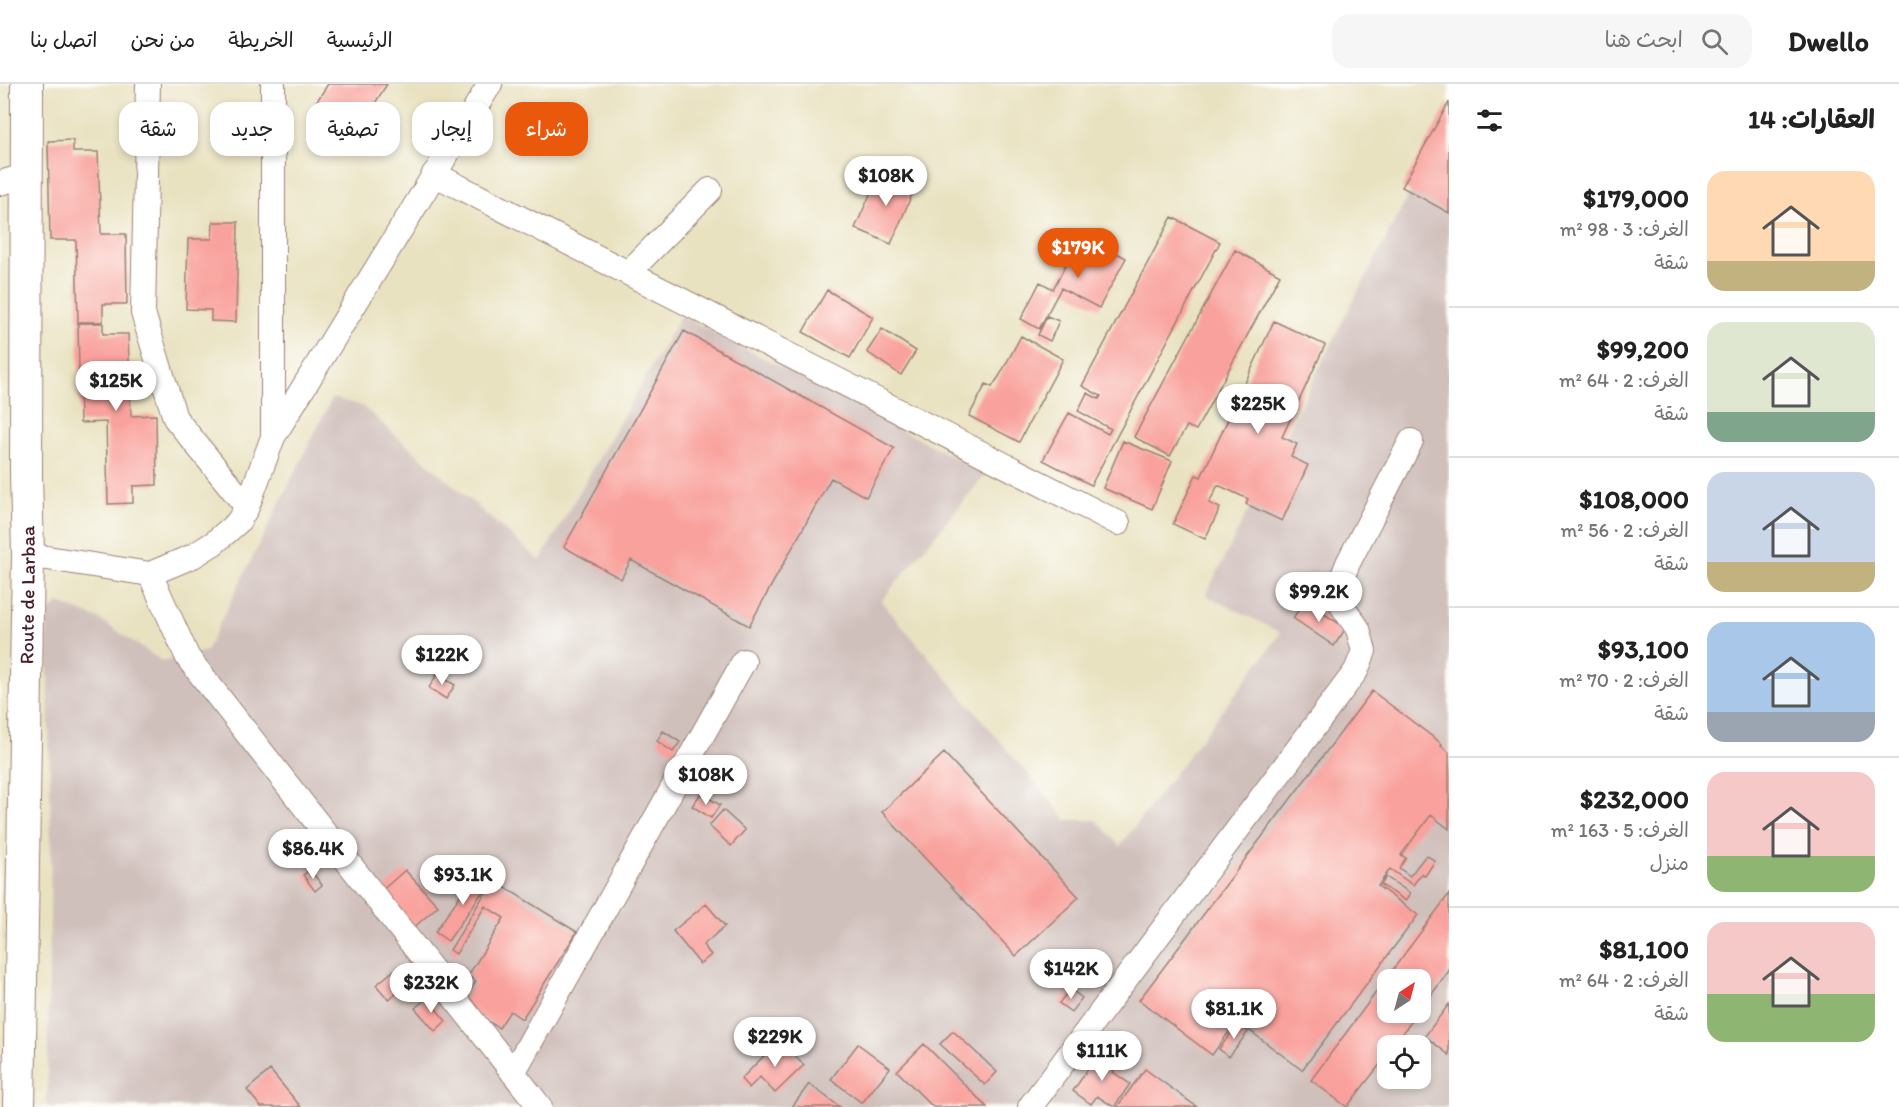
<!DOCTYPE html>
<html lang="ar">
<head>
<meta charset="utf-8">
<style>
  :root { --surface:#fff; --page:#f6f6f6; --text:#222; --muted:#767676; --line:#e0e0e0; --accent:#ea580c }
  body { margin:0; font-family:Itim,"Playpen Sans Arabic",sans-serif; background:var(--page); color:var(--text); direction:rtl; height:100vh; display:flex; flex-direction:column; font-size:22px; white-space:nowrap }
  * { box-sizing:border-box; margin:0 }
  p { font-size:20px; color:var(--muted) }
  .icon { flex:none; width:33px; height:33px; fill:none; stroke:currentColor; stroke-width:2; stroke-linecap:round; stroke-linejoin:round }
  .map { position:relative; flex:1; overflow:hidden; direction:ltr }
  .sheet { display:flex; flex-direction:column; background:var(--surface); width:450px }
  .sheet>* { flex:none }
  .hud { position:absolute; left:18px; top:18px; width:570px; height:54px; direction:rtl; display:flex; gap:12px }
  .needle { width:39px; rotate:36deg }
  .tools { position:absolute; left:1377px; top:885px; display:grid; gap:12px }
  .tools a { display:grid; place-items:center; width:54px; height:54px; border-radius:12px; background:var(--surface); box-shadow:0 3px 9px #0003; font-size:30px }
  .price { position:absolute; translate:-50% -51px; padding:0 14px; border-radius:21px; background:#fff; color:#222; font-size:20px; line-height:39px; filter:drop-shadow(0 2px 3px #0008) }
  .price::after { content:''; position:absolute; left:50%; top:36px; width:18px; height:14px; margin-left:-9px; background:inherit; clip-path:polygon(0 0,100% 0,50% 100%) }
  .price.active { background:var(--accent); color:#fff }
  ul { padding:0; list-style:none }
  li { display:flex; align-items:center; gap:18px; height:150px; padding:0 24px }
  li+li { border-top:2px solid var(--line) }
  li span { display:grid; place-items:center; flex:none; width:168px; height:120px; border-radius:18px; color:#555 }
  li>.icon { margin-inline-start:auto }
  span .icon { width:72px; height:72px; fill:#fffc; stroke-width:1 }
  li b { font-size:26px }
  h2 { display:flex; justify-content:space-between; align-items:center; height:72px; padding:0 24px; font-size:26px }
  .chip { padding:0 21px; border-radius:18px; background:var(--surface); box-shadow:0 3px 9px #0003; font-size:21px; line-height:54px }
  .chip.active { background:var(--accent); color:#fff }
  header { display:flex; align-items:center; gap:36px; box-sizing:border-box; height:84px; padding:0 30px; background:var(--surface); border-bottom:2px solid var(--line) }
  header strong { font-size:28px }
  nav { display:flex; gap:33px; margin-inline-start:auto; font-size:21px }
  .search { width:420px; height:54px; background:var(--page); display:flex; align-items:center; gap:15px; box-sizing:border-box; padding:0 21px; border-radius:18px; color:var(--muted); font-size:22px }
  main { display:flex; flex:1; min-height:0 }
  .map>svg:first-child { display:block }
</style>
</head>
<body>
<header>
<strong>Dwello</strong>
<div class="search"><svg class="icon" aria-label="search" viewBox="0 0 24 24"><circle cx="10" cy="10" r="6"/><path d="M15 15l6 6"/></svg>ابحث هنا</div>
<nav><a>الرئيسية</a><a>الخريطة</a><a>من نحن</a><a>اتصل بنا</a></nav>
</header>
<main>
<section class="sheet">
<h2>العقارات: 14<svg class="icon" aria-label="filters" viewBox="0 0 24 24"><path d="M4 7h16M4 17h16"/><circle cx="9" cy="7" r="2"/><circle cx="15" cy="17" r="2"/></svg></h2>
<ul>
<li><span style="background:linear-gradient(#ffd9b3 75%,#c2b280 0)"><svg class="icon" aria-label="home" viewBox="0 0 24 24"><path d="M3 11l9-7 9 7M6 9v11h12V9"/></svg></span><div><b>$179,000</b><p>الغرف: 3 · 98 m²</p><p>شقة</p></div></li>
<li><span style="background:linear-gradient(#dfe7d0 75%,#7fa58c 0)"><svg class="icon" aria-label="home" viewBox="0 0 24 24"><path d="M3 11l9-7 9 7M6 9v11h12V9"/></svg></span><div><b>$99,200</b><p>الغرف: 2 · 64 m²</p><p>شقة</p></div></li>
<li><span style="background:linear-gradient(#c9d6e8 75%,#c2b280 0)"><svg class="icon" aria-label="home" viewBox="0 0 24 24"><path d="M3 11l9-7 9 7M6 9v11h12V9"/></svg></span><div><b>$108,000</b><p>الغرف: 2 · 56 m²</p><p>شقة</p></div></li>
<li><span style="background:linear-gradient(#a9c7e8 75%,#9aa5b1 0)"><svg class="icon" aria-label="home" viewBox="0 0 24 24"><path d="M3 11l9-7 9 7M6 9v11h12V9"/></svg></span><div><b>$93,100</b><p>الغرف: 2 · 70 m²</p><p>شقة</p></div></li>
<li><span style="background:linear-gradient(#f6c9c9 70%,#8fb573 0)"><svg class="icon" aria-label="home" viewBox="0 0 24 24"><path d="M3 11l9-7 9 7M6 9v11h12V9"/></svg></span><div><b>$232,000</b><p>الغرف: 5 · 163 m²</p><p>منزل</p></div></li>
<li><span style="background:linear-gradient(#f6c9c9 60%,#8fb573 0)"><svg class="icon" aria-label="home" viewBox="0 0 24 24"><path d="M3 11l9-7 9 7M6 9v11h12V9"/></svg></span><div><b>$81,100</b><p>الغرف: 2 · 64 m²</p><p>شقة</p></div></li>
</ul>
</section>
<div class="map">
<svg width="1449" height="1023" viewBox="0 0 1449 1023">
  <rect width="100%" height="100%" fill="#fdfcf7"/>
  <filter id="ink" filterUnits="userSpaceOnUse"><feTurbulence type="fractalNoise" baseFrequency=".0167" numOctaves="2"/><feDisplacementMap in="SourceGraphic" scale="12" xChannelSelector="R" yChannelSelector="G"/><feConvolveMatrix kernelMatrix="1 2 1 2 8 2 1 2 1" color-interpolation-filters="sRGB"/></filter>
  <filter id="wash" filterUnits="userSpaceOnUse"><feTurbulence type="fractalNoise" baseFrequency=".008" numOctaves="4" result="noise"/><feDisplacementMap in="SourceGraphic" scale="24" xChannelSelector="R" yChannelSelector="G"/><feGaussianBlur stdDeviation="1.35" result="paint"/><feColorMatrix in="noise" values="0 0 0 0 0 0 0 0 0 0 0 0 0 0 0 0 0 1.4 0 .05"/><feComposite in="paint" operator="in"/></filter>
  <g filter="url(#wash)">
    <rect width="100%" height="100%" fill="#e9e2c1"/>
    <!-- industrial -->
    <path fill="#d0c0bc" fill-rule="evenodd" d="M 1449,35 L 1449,1023 L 47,1023 L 51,763 L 47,530 L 59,519 L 99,535 L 162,577 L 206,567 L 332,314 L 362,322 L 540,477 L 681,231 L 986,390 L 881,517 L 1067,736 L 1097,736 L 1120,762 L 1281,549 L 1206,511 L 1343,236 ZM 1388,896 L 1420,896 L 1420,928 L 1388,928 ZM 1388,962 L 1420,962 L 1420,994 L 1388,994 Z"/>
    <g id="blocks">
      <!-- building -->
      <path fill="#f9a19c" d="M 328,0 L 387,0 L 349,61 L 328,48 L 336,36 L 313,23 Z
        M 1449,18 L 1449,129 L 1402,103 Z
        M 73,56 L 73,68 L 98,68 L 101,150 L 126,150 L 127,220 L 103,220 L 103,238 L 78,238 L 76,156 L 50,156 L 48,57 Z
        M 881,86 L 916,101 L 891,160 L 855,144 Z
        M 1172,133 L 1220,158 L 1091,401 L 1043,376 L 1069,329 L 1108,350 L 1111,345 L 1078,327 L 1087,309 L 1099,315 L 1101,312 L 1082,302 Z
        M 213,138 L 238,138 L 236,238 L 211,237 L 211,226 L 186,225 L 188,155 L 212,155 Z
        M 1082,150 L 1126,174 L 1099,224 L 1061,204 L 1039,245 L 1021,235 L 1040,198 L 1053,205 Z
        M 1235,166 L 1280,191 L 1196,346 L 1187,342 L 1170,372 L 1134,353 Z
        M 827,206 L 873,233 L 850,274 L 803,248 Z
        M 1047,232 L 1059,237 L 1050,257 L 1038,251 Z
        M 1274,237 L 1325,261 L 1282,353 L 1297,360 L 1291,373 L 1308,381 L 1282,437 L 1246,420 L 1248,415 L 1218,401 L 1209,419 L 1220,424 L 1205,455 L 1173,440 L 1196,391 L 1201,393 Z
        M 78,239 L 103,239 L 103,250 L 128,250 L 131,332 L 156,331 L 157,401 L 133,402 L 133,419 L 108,420 L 106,338 L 80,339 Z
        M 882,245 L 916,267 L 901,291 L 867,268 Z
        M 684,247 L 894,364 L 866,413 L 831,394 L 749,542 L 631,476 L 621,495 L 564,463 Z
        M 1021,252 L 1063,275 L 1019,358 L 969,332 L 986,300 L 992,303 L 1000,291 Z
        M 1123,357 L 1172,377 L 1152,425 L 1103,404 Z
        M 1304,517 L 1346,544 L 1334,562 L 1293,534 Z
        M 437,590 L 455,601 L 446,615 L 429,604 Z
        M 1372,607 L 1442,660 L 1441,662 L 1449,668 L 1449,745 L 1431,731 L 1401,771 L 1406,774 L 1399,784 L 1410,792 L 1426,771 L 1435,777 L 1425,792 L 1422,789 L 1413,801 L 1390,785 L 1378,802 L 1418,831 L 1302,986 L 1237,937 L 1212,971 L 1139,916 Z
        M 663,647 L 680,658 L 673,668 L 657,657 Z
        M 944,669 L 1079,813 L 1016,872 L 882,728 Z
        M 712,677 L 730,689 L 721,702 L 703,690 Z
        M 701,709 L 720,721 L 711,734 L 692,722 Z
        M 723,726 L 745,746 L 731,762 L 709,742 Z
        M 310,786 L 322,801 L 315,807 L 303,791 Z
        M 405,786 L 438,822 L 411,846 L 378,810 Z
        M 477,787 L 491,796 L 448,857 L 435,848 Z
        M 1386,793 L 1410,809 L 1406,817 L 1381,801 Z
        M 493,796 L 577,848 L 522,935 L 510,927 L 499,944 L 461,921 L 476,897 L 468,892 L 504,834 L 485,822 L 456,870 L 450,866 Z
        M 1449,810 L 1449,887 L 1420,926 L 1420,896 L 1388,896 L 1388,928 L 1418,928 L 1394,962 L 1388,962 L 1388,970 L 1347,1023 L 1311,996 Z
        M 706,820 L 725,842 L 703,861 L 711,871 L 700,880 L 673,847 Z
        M 399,882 L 411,897 L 389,916 L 376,901 Z
        M 1070,905 L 1082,914 L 1071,928 L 1059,919 Z
        M 427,914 L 446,937 L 435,947 L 415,924 Z
        M 1449,920 L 1449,971 L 1425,952 Z
        M 1238,940 L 1248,948 L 1229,973 L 1219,965 Z
        M 953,947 L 997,988 L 985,1001 L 940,960 Z
        M 780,956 L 804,981 L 775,1009 L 760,993 L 749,1004 L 741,995 Z
        M 858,960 L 890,984 L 862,1019 L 831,995 Z
        M 924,960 L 987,1023 L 933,1023 L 897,987 Z
        M 1100,967 L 1119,980 L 1113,988 L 1130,1000 L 1114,1023 L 1097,1012 L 1091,1020 L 1073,1007 Z
        M 1145,985 L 1197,1023 L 1117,1023 Z
        M 270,986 L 301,1023 L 261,1023 L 247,1006 Z
        M 809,1000 L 840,1023 L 792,1023 Z"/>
    </g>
  </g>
  <g filter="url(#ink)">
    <use href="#blocks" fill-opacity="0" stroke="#9a8076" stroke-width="1.5"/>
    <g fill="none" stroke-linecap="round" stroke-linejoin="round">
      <defs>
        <path id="minor" d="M 148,0 L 143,229 L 175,334 L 247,423
          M 434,90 L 1118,439
          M 0,99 L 28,91
          M 628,189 L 710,106
          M 273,353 L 273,0
          M 28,471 L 150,490 L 193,472 L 214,459 L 238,438 L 247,423 L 273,353 L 490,0
          M 150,490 L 188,574 L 540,1023
          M 513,989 L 744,577
          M 1030,1023 L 1356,587 L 1364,567 L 1358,545 L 1343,523 L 1339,502 L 1348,479 L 1411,357"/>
        <g id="major">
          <path id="s1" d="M 19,1023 L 28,471 L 26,391 L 27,0"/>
        </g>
      </defs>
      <!-- minor casing -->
      <use href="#minor" stroke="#9a8076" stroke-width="26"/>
      <!-- major casing -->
      <use href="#major" stroke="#9a8076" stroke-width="34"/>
      <!-- minor -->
      <use href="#minor" stroke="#fff" stroke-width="24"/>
      <!-- major -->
      <use href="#major" stroke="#fff" stroke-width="32"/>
    </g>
  </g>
  <g text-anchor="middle" stroke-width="6" stroke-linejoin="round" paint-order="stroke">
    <!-- street labels -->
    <g font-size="20" fill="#4a1f2b" stroke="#fdfcf7">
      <text dy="7" stroke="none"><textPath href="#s1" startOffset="512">Route de Larbaa</textPath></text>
    </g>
  </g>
</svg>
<div class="tools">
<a><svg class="needle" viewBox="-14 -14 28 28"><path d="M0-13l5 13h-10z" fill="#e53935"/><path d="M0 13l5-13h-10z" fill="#767676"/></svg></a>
<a><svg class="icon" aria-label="locate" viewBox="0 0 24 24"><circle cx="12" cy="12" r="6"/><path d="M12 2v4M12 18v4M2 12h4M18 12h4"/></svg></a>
</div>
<b class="price" style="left:886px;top:123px">$108K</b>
<b class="price active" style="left:1078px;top:195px">$179K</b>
<b class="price" style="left:116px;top:328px">$125K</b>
<b class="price" style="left:1258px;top:351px">$225K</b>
<b class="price" style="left:1319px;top:539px">$99.2K</b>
<b class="price" style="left:442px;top:602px">$122K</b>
<b class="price" style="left:706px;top:722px">$108K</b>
<b class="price" style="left:313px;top:796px">$86.4K</b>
<b class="price" style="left:463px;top:822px">$93.1K</b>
<b class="price" style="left:1071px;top:916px">$142K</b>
<b class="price" style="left:431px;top:930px">$232K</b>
<b class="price" style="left:1234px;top:956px">$81.1K</b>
<b class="price" style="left:775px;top:984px">$229K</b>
<b class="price" style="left:1102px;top:998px">$111K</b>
<div class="hud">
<a class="chip active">شراء</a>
<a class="chip">إيجار</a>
<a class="chip">تصفية</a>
<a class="chip">جديد</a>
<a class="chip">شقة</a>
</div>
</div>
</main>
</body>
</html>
